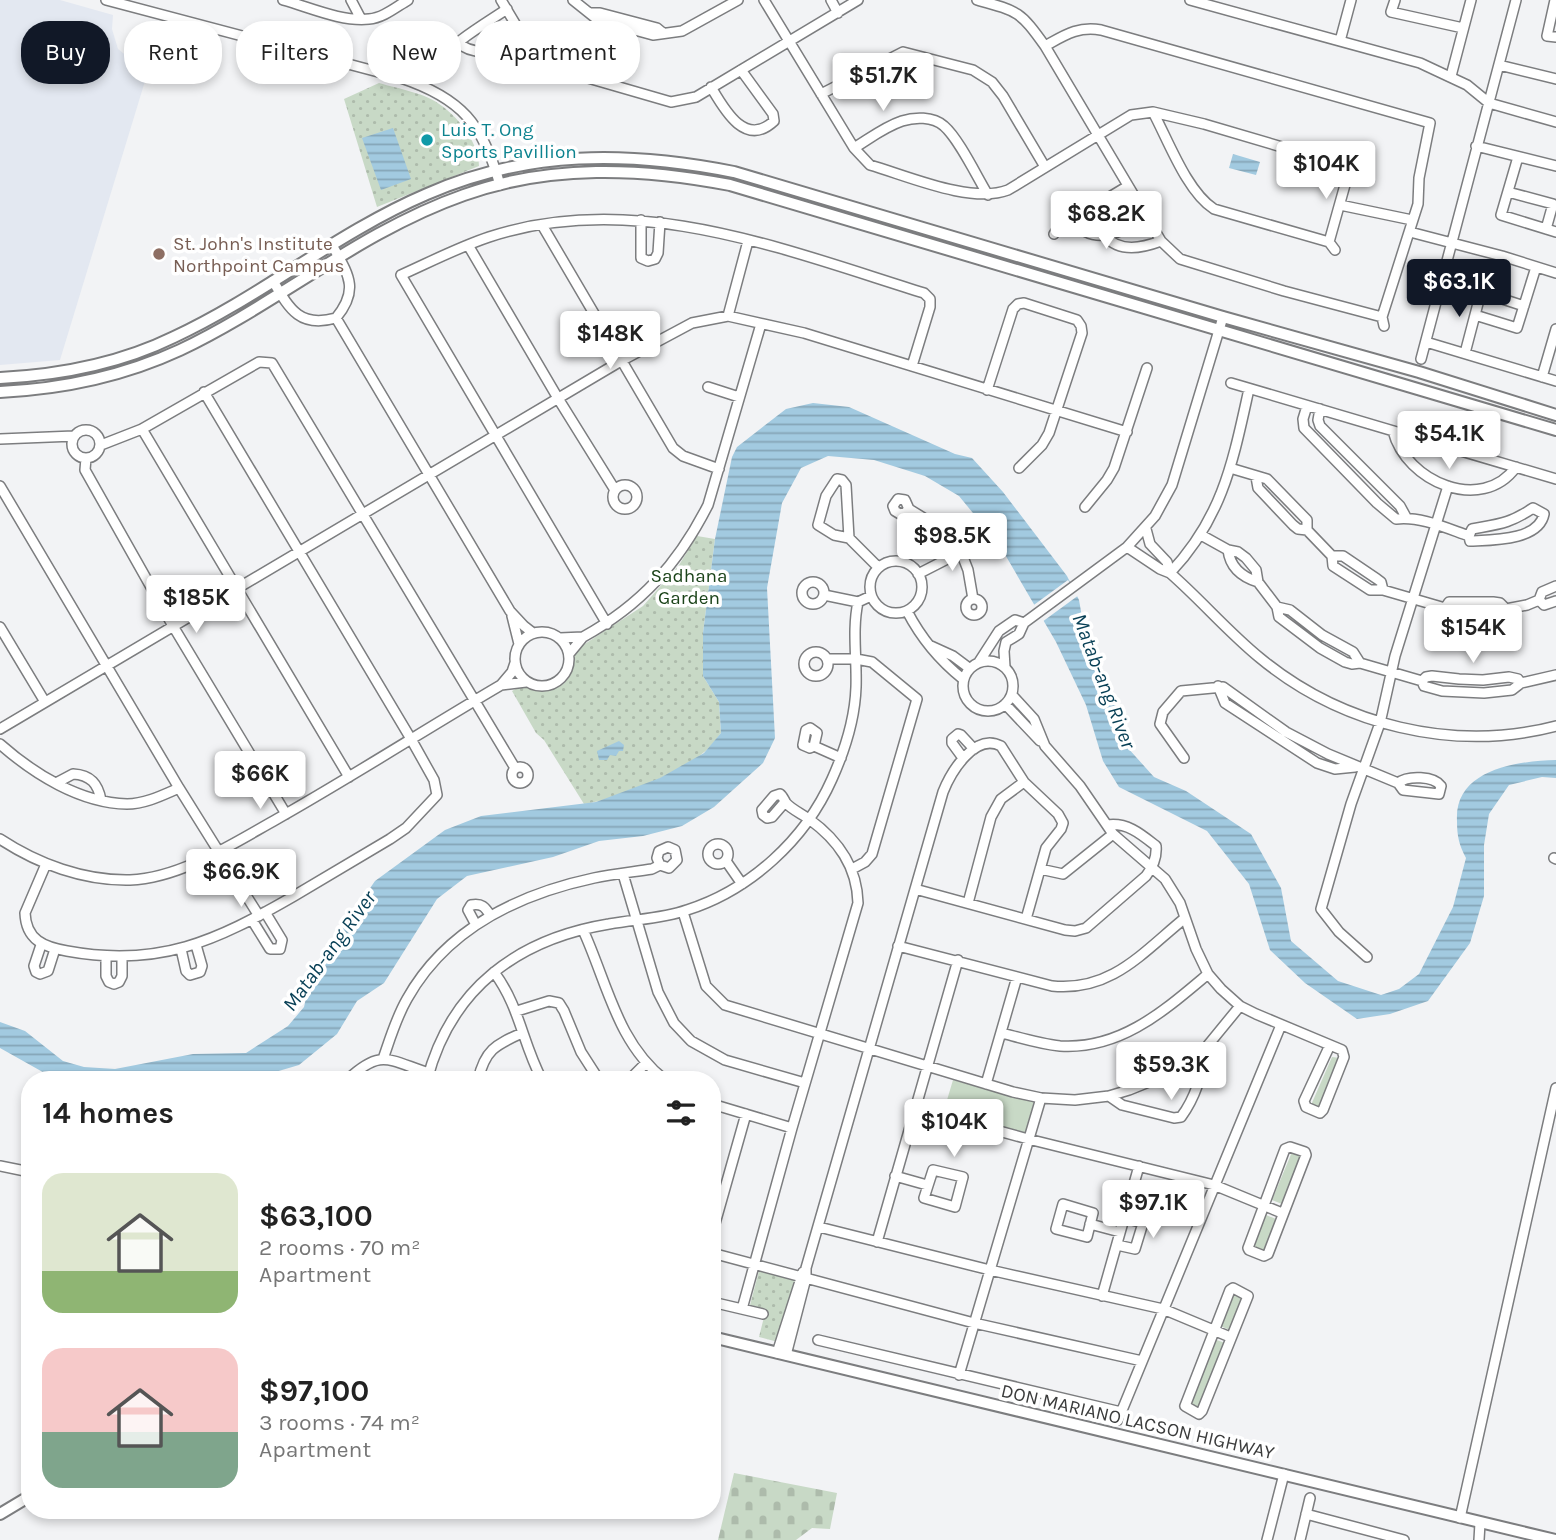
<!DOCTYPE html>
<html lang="en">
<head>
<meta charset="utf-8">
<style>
  :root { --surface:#fff; --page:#f2f2f2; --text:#222; --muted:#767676; --accent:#111827 }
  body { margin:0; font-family:Karla,sans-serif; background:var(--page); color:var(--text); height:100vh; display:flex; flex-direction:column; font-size:26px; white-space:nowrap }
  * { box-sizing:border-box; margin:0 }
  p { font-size:23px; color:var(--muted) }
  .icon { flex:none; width:38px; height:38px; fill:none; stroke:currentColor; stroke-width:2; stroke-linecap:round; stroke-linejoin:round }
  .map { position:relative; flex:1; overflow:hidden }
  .panel { position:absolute; left:21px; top:1071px; width:700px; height:448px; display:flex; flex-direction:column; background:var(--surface); border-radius:28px; box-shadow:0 4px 10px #0003 }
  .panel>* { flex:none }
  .guide { position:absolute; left:21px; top:21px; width:700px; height:63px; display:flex; gap:14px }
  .price { position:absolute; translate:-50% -60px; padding:0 16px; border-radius:7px; background:#fff; color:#222; font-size:23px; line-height:46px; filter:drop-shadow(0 2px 4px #0008) }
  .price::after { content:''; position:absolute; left:50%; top:42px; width:21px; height:16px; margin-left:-10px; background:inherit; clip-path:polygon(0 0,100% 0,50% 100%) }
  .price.on { background:var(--accent); color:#fff }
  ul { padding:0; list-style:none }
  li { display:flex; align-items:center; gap:21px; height:175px; padding:0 21px }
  li span { display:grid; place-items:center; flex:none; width:196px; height:140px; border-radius:21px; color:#555 }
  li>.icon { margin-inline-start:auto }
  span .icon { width:84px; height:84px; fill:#fffc; stroke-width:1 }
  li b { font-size:30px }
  h2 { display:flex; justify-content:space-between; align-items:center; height:84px; padding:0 21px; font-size:30px }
  .tag { padding:0 24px; border-radius:28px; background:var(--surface); box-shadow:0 4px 10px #0003; font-size:24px; line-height:63px }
  .tag.on { background:var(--accent); color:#fff }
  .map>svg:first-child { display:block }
</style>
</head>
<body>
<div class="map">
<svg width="1556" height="1540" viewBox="0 0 1556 1540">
  <defs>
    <pattern id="cemetery-stones" width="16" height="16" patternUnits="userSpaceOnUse" patternTransform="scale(1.75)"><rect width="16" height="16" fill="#c8d9c6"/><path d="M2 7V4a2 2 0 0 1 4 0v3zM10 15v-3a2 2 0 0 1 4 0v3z" fill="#adbbab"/></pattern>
    <pattern id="park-dots" width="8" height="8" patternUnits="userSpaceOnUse" patternTransform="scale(1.75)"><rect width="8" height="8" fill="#c8d9c6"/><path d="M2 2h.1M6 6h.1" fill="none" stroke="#adbbab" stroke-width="1.8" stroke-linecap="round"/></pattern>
    <pattern id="water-rules" width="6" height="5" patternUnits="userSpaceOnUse" patternTransform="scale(1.75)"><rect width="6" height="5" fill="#a2cae0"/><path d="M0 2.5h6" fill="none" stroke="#85a5b7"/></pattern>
  </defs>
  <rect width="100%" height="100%" fill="#f2f3f5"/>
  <!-- built -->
  <path fill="#e3e8f1" d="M 0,0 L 60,0 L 113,15 L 112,29 L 118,49 L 134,62 L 149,68 L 60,360 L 0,365 Z"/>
  <!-- grass -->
  <path fill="#c8d9c6" d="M 1332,1057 L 1340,1058 L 1322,1109 L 1311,1105 Z
    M 953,1080 L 1034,1102 L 1025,1133 L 944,1110 Z
    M 1292,1152 L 1302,1156 L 1282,1204 L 1272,1200 Z
    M 1266,1215 L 1276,1219 L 1263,1251 L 1253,1247 Z
    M 1233,1294 L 1243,1298 L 1230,1330 L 1220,1326 Z
    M 1214,1339 L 1225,1343 L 1198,1409 L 1188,1405 Z"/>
  <!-- cemetery -->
  <path fill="url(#cemetery-stones)" d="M 734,1473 L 837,1493 L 830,1529 L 812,1528 L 796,1540 L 718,1540 Z"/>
  <!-- park -->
  <path fill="url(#park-dots)" d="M 379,83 C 399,89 426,93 442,106 C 460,119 479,144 479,166 L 377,207 L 344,99 Z
    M 697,536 L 715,539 L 703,633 L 703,676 L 719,702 L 721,733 C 716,739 710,748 703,753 C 676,775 618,799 584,804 L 544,740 L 536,733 L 512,691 L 523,685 C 556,697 575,686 574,651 L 643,606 L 679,565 Z
    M 759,1271 L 795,1280 L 778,1342 L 759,1337 L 766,1309 L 750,1305 Z"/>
  <!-- water -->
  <path fill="url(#water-rules)" d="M 393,128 L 411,179 L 381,190 L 362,138 Z
    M 1233,154 L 1260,162 L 1256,175 L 1229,168 Z
    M 813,403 L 849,407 L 955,454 L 972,458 L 1003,492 L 1067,576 L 1079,600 L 1082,617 L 1114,698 L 1127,747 L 1154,777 L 1186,791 L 1251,834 L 1281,888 L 1291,941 L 1338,981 L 1381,995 L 1399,989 L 1419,974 L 1453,907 L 1466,858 C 1459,845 1457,836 1457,821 C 1454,770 1516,761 1556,760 L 1556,778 L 1542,777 L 1509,785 L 1489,814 L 1484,845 L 1484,896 L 1470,943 L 1428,1001 L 1390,1014 L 1357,1019 L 1305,983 L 1270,950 L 1249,884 L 1207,831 L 1119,787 L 1103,761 L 1086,705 L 1056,642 L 1000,546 L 959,496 L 925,476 L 874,460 L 828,456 L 801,468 L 782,503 L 767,588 L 775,738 L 763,763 L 714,807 L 682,826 L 643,836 L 599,841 L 553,857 L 467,876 L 437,899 L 384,983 L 357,1001 L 337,1034 L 299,1065 L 251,1079 L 57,1080 L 0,1048 L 0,1022 L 25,1031 L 63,1061 L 84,1067 L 115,1069 L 193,1054 L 246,1053 L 288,1026 L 304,1007 L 312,972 L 375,881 L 445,830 L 481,816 L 596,802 L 660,778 L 704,753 L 721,733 L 719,702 L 703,676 L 703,633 L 715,539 L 732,457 L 737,447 L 786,409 Z
    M 619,741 L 624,745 L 623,751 L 619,751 L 616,756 L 610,755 L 607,760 L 599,760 L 597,751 Z"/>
  <!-- pier -->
  <path fill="#f2f3f5" d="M 1068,580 L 1079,595 L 1042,622 L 1031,607 Z"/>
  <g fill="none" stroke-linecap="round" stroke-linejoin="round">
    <defs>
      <path id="minor" d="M 106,0 L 401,78 C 461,98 483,124 500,185
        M 283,0 C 309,7 341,22 369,19 C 383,18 396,7 408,0
        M 351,0 L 361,19
        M 501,0 L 535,57 L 543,65 L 671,102 L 696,97 L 858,0
        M 573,0 L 598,20 L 653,35 L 682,31 L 738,0
        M 764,0 L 854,148 L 870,165 C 908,176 971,204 1008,190 L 1131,115 L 1153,112 L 1204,124 L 1350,167 L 1356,164
        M 831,0 L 838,13
        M 977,0 C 1018,11 1020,11 1045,46 L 1161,241 L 1180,259 L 1284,291 L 1382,317
        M 1190,0 L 1420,63 L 1467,85 L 1489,103 L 1556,122
        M 1395,0 L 1391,12 L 1463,28
        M 1555,0 L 1547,36 L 1556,37
        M 591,13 L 600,13 L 657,28 L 663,33
        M 1340,41 L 1351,0
        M 457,42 C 477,60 503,48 524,40
        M 1045,46 C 1065,35 1078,26 1101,30 L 1430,123 L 1419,178 L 1418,204 L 1382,317 L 1384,326
        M 1499,65 L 1556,79
        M 433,67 C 453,42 480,27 507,9
        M 1451,76 L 1471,0
        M 711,87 C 724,109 745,148 774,121 L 773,114 L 741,70
        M 821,94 L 903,52 L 973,70 L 992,82 L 1003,96 L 1045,167
        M 1153,112 C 1168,140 1187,192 1214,209 L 1329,242 L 1335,250
        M 1476,146 L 1556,166
        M 854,148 C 869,139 884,127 902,121 C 914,117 933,116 944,126 C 959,139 977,177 988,195
        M 1518,157 L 1501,215 L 1556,232
        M 1508,192 L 1553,204 L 1546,229
        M 1340,205 L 1412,220
        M 641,220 L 641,258 L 648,261 L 655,259 L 658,253 L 660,222
        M 1071,220 C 1096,248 1120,232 1146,217
        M 542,225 L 673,448 L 683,456 L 719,469
        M 1410,232 L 1502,256 L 1556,273
        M 1054,234 L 1058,228 L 1128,186
        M 1105,236 C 1120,253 1142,248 1161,241
        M 1329,242 L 1350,167
        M 468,245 L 559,400 L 615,490
        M 273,281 C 290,310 300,328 336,318 C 360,289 348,274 332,245
        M 1475,315 L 1517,328 L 1536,267
        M 728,316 L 748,241
        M 336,318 L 510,611 L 524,626 L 533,633
        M 1426,342 L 1556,381
        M 1465,353 L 1481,292 L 1524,306
        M 1421,359 L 1516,0
        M 1542,377 L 1556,329
        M 1231,383 L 1556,479
        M 708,387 L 739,397
        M 987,390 L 1013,309 L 1018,304 L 1024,303 L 1077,320 L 1081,326 L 1082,333 L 1049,433 L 1042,445 L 1019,468
        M 1307,406 L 1303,419 L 1304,428 L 1377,503 L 1396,519 C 1420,516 1446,528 1469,536 L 1470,541 L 1473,541 C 1494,540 1539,540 1544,514 L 1533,508 C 1509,524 1499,524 1472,529 L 1469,536
        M 1320,409 L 1318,420 L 1320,426 L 1400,506 L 1406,517
        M 142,429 L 349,777
        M72 444a14 14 0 1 1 28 0a14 14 0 1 1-28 0Z
        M 1393,431 C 1406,482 1482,514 1516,467
        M 0,439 L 74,436
        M 101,445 L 142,429 L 259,362 L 272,363 L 515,768
        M 86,458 L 85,470 L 173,626 L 286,814
        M 1230,468 L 1267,479 L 1307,520 L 1307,530
        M 1256,477 L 1258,488 L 1293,525 L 1298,529 L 1307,530 L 1332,556 L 1333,566 L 1370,590 L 1383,590 L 1445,608 L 1445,613 L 1450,615 L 1498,616 L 1503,616 L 1506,609 L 1527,605 L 1539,600 L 1542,592 L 1556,586
        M613 497a12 12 0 1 1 24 0a12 12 0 1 1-24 0Z
        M 0,486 L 179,788 L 259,916
        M 1085,507 L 1107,480 L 1114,468 L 1147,368
        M 909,509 L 905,513 L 900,514 L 895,511 L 893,506 L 898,499 L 905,500 L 909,509 L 943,530 L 961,552
        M 1146,529 L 1150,544 L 1167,562 L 1170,573
        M 1201,535 L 1228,550 L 1238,552 L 1246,558 L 1256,570 L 1258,582 L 1277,607 L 1279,617 L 1320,648 L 1345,662 L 1352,664 L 1360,663 L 1422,681 L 1424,686 L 1442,691 L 1484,693 L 1512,690 L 1521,683 L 1556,675
        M 849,538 L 846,485 L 842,480 L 837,479 L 826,496 L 818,525 L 834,535 L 849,538 L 878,567
        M 1127,547 L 1160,569 L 1170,573 C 1201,600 1228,632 1260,658 C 1341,725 1453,753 1556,726
        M 1228,550 C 1230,567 1242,577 1258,582
        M 1332,556 L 1343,556 L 1377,579 L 1381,582 L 1383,590
        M870 587a26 26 0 1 1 52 0a26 26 0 1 1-52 0Z
        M 1170,573 C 1223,517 1233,461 1249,389
        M 918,574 L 961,552 L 968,570 L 973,599
        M802 593a11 11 0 1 1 22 0a11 11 0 1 1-22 0Z
        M 824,595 L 858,602 L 871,596
        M966 607a8 8 0 1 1 16 0a8 8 0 1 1-16 0Z
        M 1539,600 L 1544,605 L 1556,601
        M 1277,607 L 1290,610 L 1322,635 L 1353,652 L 1360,663
        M 1445,608 L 1449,602 L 1493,602 L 1500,603 L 1506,609
        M 907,611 C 921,638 939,660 963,679
        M 512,616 L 519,644
        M 607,624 L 401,275 C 430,262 459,247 489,237 C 635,189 785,250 924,293 L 930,299 L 930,307 L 912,366
        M 0,627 L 45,702
        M515 659a27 27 0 1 1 54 0a27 27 0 1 1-54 0Z
        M 583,637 C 641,605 678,564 708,505 L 761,324
        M 560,638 L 583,637 L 569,654
        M 931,646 L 953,656 L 969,668
        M804 664a12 12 0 1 1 24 0a12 12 0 1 1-24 0Z
        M 827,659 L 856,659 L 872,662 L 917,699 L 872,854 L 865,862 L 852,869
        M963 686a25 25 0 1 1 50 0a25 25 0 1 1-50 0Z
        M 979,662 L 999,631 L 1015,620 L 1024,623
        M 515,663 L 512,672 L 501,685 L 526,682
        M 1005,667 L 1004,651 L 1006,642 L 1019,634 L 1024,623 L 1127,547 L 1155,516 L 1172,485 L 1223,317
        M 1422,681 L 1426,677 L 1432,676 L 1459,679 L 1483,680 L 1509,677 L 1518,679 L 1521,683
        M 1218,686 L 1225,703 L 1317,763 L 1335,769 L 1355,767
        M 1012,695 L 1034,719 L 1045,746 L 1080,786 L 1113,834 L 1165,879 L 1180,903 L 1196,949 L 1208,974 L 1221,989 L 1240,1006 L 1256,1014 L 1342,1050 L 1344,1057 L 1323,1110 L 1320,1113 L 1306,1107 L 1304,1101 L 1330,1045
        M 1005,704 L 1040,741
        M 0,729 L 621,361 L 692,323 L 728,316 L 804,333 L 1127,432
        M 0,744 C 34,774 80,803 127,804 C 145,804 163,795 179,788
        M 814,746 L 817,733 L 810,728 L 806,730 L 803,745 L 810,748 L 814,746 L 841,758
        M 963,758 L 952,743 L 952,739 L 958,734 L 961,735 L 974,749
        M 1184,758 L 1160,724 L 1163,712 L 1181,691 L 1223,687 L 1286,732 L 1328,754 L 1398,783 L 1403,790 L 1439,794 L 1441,786 C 1434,776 1408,775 1398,783
        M512 775a8 8 0 1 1 16 0a8 8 0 1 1-16 0Z
        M 56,783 L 73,774 C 91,775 98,784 101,800
        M 0,839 C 38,864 84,881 130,880 C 181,878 234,843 277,819 C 353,776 426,729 501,685
        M708 854a10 10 0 1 1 20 0a10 10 0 1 1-20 0Z
        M 1554,858 L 1556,859
        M 726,861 L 742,884
        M 46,864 L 25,913 C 26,940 44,947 67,951 C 159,968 216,941 294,896 C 326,877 358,858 390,839 L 406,828 L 437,795 L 434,780 L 411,739 L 204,392
        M 1040,869 L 1063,874 L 1113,834
        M 623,874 L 658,992 L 674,1023 L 691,1041 L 725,1060 L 805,1083
        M 915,889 L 1065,930 L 1075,931 L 1086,928 L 1146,876 C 1153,867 1157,857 1156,846 C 1141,834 1127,822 1107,825
        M 968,903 L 991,817 L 1001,799 L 1024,782
        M 683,912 L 706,986 L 725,1005 L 1013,1092 L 1041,1098 L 1075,1100 L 1109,1096 L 1129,1090 L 1166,1075 L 1204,1050 L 1240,1006
        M 252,920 L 270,949 L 280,949 L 282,940 L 265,912
        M 476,925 L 468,910 L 471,905 C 482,903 485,907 490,915
        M 583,930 C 607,982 617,1043 665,1080
        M 41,945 L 34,966 L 36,972 L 40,974 L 48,971 L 55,949
        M 898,946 L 1052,986 C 1111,992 1142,953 1185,918
        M 181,949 L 186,971 L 190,975 L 200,972 L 202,966 L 196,945
        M 106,956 L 106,976 L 109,982 L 114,984 L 119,982 L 122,976 L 122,957
        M 1367,957 L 1339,932 L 1321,909 L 1351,804 L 1380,723 L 1395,656 L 1448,486
        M 494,972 C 520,1007 522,1042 542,1080
        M 517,1011 L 549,1001 L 559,1003 L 564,1011 L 581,1052 L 599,1080
        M 1002,1033 C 1021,1038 1040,1044 1060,1046 C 1121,1050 1165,1010 1208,974
        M 383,1059 C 390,1039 396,1018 407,999 C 446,929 519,894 594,878 C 613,874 633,872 652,869 L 660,865 L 669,868 L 677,860 L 675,850 L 668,847 L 659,851 L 657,858 L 660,865
        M 347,1080 C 381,1048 388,1060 429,1073
        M 427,1080 C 451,988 518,939 609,924 C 635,919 662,919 687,910 C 750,890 805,840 832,779 C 845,750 855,718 856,687 C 857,658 852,630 858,602
        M 478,1080 C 485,1050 495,1045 522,1033
        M 629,1080 L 646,1063
        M 986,1084 L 1017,977
        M 1109,1096 L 1122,1105 L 1174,1118 L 1181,1117 C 1194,1100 1205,1070 1204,1050
        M 712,1104 L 792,1128
        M 915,1108 L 1028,1139 L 1214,1185 L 1282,1213
        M 1290,1147 L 1305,1152 L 1306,1155 L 1268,1254 L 1264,1256 L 1249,1250 L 1248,1248 L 1285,1149 Z
        M 0,1166 L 30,1172
        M 933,1170 L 963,1177 L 955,1207 L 924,1198 Z
        M 895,1176 L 927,1185
        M 1063,1204 L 1093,1213 L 1087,1237 L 1056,1229 Z
        M 1090,1224 L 1120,1232
        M 819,1227 L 990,1270 L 1163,1309 L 1230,1337
        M 712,1234 L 746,1114
        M 877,1242 L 958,960
        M 1117,1245 L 1135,1249 L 1143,1223 L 1125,1218
        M 712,1253 L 974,1323 L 1142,1361
        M 1233,1288 L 1248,1296 L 1202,1411 L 1199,1414 L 1185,1406 L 1230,1290 Z
        M 1102,1296 L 1139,1166
        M 712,1302 L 763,1314
        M 742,1309 L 792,1128 L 858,903 C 857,866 838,840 809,819 C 802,814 791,809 786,803 C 784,800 783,796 780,794 L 774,796 L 762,810 L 763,815 L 767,818 L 772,817 L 785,802
        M 818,1340 L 1121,1412
        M 777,1353 L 803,1272
        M 786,1355 L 806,1278 L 806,1268 L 943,792 C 951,772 975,732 1001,746 L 1024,782 L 1058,814 L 1063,823 L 1061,829 L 1046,848 L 1026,919
        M 959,1375 L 1041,1098
        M 1118,1420 L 1281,1025
        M 1306,1514 L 1404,1540
        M 1460,1518 L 1556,1088
        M 1267,1540 L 1284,1474
        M 1300,1540 L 1310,1498
        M 1479,1540 L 1480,1523"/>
      <path id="tertiary" d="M 0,378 C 59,375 121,363 174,337 C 262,296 338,232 427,194 C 528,150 628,151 734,172 L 1223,317 L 1419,372 L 1556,415
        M 0,392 C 61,389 124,376 180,350 C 277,304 361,231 464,195 C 550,164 642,168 730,185 L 1556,430
        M 712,1337 L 1555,1540
        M 0,1514 L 30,1496"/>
    </defs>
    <!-- minor casing -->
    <use href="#minor" stroke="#7c7d7f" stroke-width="12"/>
    <!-- tertiary casing -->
    <use href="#tertiary" stroke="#7c7d7f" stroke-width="14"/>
    <!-- minor -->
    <use href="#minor" stroke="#fff" stroke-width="9"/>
    <!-- tertiary -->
    <use href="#tertiary" stroke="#fff" stroke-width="10"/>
  </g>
  <!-- markers -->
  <circle fill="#0f9aa8" stroke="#fff" stroke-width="2.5" cx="427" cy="140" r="7"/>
  <circle fill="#8d6e63" stroke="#fff" stroke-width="2.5" cx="159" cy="254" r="7"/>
  <g text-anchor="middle" stroke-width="7" stroke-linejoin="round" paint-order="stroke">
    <!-- culture labels -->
    <g font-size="19" fill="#0d838f" stroke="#fff" text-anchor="start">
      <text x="441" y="136">Luis T. Ong<tspan x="441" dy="22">Sports Pavillion</tspan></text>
    </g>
    <!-- education labels -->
    <g font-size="19" fill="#785e54" stroke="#fff" text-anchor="start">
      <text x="173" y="250">St. John's Institute<tspan x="173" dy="22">Northpoint Campus</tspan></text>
    </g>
    <!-- park labels -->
    <g font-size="19" fill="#1b4319" stroke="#fff">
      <text x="689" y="582">Sadhana<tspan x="689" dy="22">Garden</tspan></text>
    </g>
    <!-- street labels -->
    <g font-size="19" fill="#3b3c3c" stroke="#fff">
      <text transform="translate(1138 1421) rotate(13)" y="7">DON MARIANO LACSON HIGHWAY</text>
    </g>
    <!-- water labels -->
    <g font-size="21" font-style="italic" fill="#073f55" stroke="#fff">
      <text transform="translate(1104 681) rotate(69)" y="7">Matab-ang River</text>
      <text transform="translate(329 951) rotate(-54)" y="7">Matab-ang River</text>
    </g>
  </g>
</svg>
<b class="price" style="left:883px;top:113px">$51.7K</b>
<b class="price" style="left:1326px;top:201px">$104K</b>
<b class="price" style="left:1106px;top:251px">$68.2K</b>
<b class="price on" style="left:1459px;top:319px">$63.1K</b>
<b class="price" style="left:610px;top:371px">$148K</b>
<b class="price" style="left:1449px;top:471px">$54.1K</b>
<b class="price" style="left:952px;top:573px">$98.5K</b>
<b class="price" style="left:196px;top:635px">$185K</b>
<b class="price" style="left:1473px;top:665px">$154K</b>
<b class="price" style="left:260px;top:811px">$66K</b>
<b class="price" style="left:241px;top:909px">$66.9K</b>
<b class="price" style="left:1171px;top:1102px">$59.3K</b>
<b class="price" style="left:954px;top:1159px">$104K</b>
<b class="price" style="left:1153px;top:1240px">$97.1K</b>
<div class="guide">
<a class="tag on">Buy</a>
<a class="tag">Rent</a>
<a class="tag">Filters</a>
<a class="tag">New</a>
<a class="tag">Apartment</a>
</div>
<section class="panel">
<h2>14 homes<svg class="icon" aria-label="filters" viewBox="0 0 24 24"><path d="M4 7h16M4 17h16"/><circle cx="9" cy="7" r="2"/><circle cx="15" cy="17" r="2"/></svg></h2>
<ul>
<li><span style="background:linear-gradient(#dfe7d0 70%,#8fb573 0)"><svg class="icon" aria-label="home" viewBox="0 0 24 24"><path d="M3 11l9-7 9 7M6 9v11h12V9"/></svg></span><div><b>$63,100</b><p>2 rooms · 70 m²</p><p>Apartment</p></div></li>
<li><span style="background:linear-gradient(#f6c9c9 60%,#7fa58c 0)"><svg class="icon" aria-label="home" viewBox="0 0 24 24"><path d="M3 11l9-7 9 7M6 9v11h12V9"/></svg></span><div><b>$97,100</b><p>3 rooms · 74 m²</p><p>Apartment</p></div></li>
</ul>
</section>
</div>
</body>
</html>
